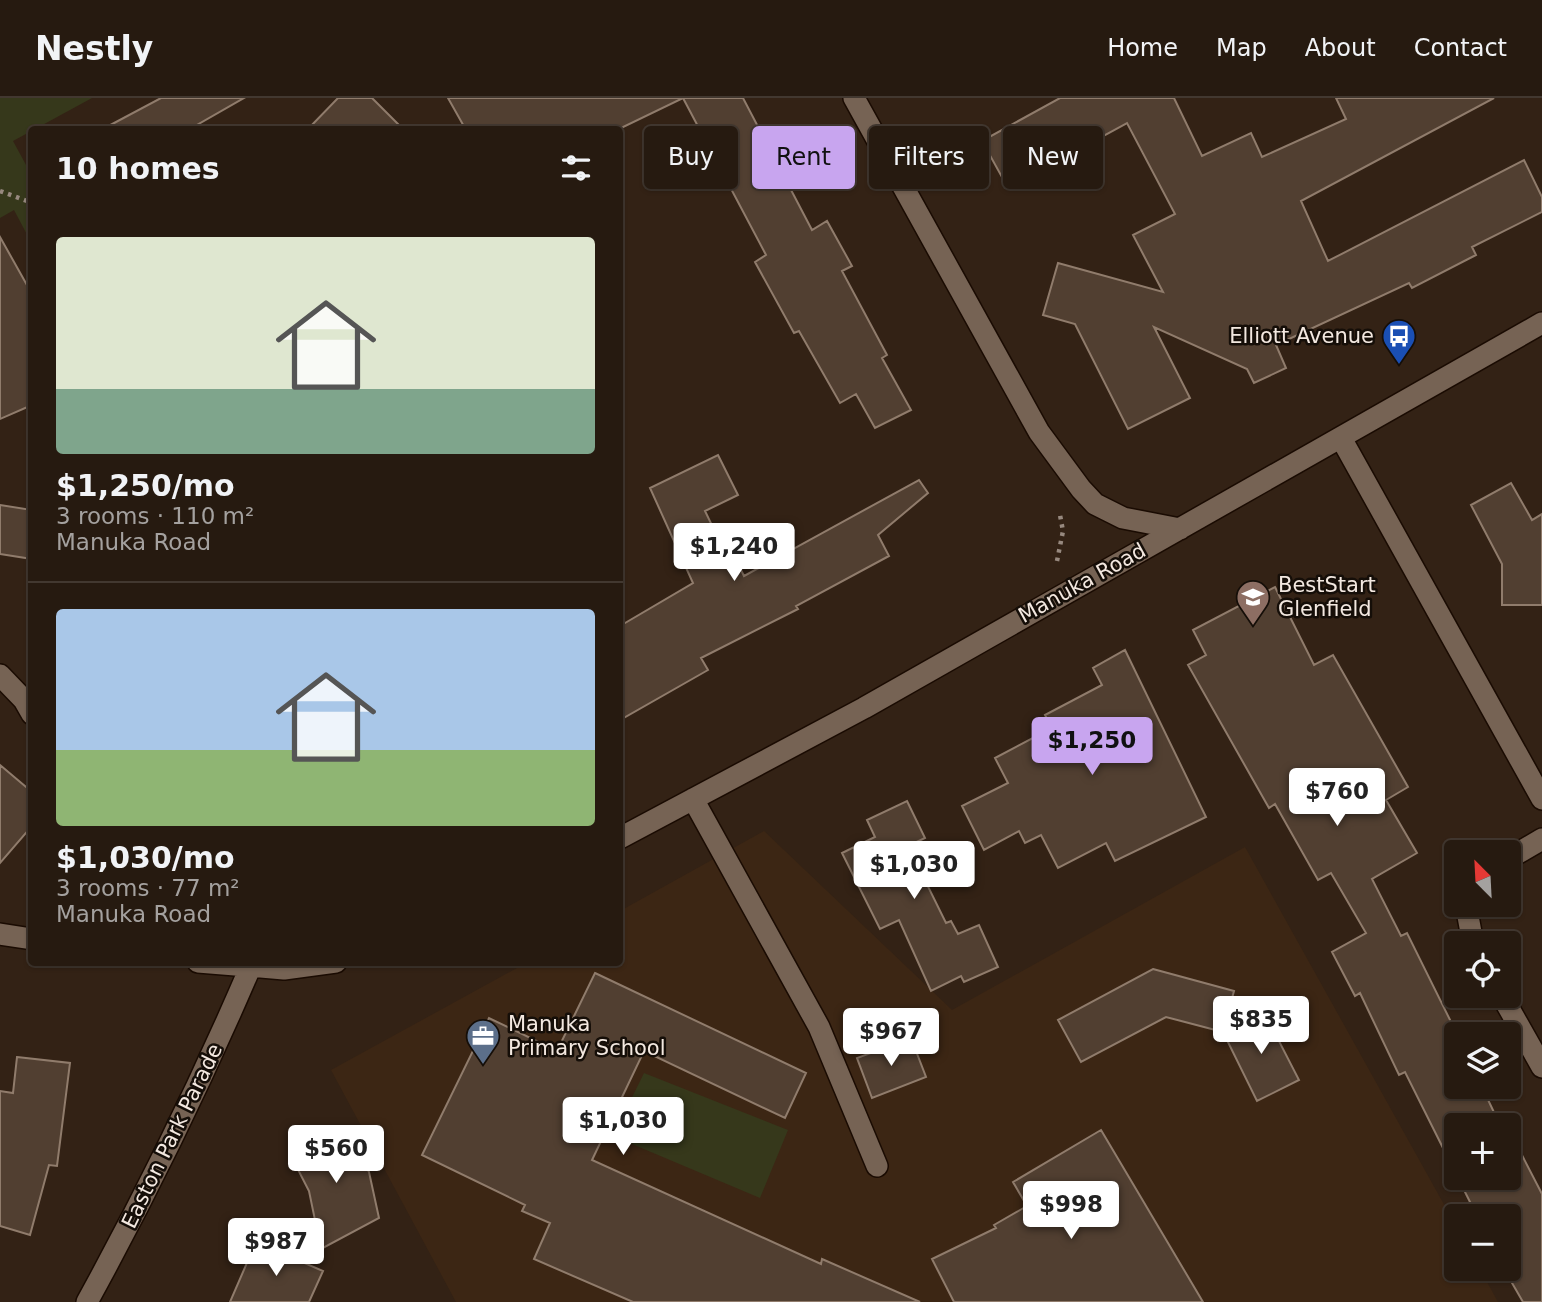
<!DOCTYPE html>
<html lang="en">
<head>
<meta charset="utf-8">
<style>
  :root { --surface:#261a10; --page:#2e2319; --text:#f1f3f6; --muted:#a4a19f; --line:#423830; --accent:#c8a5ef }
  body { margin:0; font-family:"DejaVu Sans",sans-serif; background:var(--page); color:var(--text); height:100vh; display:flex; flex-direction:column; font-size:26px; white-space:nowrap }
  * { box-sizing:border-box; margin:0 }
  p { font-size:23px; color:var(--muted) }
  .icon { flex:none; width:38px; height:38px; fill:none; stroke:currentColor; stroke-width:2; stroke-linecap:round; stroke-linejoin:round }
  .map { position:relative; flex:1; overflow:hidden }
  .sheet { position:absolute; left:28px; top:28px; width:595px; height:840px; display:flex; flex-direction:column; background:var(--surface); border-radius:7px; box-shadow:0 2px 5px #0004,0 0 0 2px var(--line) }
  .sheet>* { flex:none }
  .hud { position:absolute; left:644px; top:28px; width:665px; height:63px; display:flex; gap:14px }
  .needle { width:46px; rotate:336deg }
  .tools { position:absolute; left:1444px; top:742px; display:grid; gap:14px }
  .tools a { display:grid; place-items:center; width:77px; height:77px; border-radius:7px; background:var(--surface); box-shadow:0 2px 5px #0004,0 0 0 2px var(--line); font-size:35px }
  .price { position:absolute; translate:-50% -60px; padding:0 16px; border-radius:7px; background:#fff; color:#222; font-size:23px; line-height:46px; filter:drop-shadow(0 2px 4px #0008) }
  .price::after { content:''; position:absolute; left:50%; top:42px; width:21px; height:16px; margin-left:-10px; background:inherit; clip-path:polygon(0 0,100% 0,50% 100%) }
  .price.active { background:var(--accent); color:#111 }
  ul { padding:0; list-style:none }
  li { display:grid; align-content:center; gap:14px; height:371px; padding:0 28px }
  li+li { border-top:2px solid var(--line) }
  li span { display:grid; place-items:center; height:217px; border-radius:7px; color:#555 }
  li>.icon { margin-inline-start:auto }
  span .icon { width:126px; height:126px; fill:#fffc; stroke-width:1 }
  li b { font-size:30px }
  h2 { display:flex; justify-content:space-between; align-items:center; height:84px; padding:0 28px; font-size:30px }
  .tag { padding:0 24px; border-radius:7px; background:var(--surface); box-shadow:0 2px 5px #0004,0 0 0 2px var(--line); font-size:24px; line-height:63px }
  .tag.active { background:var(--accent); color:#111 }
  header { display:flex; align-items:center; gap:42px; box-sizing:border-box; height:98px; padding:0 35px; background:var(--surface); border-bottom:2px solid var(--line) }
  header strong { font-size:33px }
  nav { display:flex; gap:38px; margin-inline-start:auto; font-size:24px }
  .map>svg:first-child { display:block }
</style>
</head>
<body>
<header>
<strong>Nestly</strong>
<nav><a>Home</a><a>Map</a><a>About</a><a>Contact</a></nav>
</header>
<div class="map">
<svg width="1542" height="1204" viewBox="0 0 1542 1204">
  <rect width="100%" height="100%" fill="#332215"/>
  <!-- built -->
  <path fill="#3c2614" d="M 764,733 L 952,912 L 1245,749 L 1456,1128 L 1456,1171 L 1480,1171 L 1498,1204 L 456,1204 L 331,972 L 526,865 L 620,864 L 620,813 Z"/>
  <!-- green -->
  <path fill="#36381b" d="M 0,0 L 92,0 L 13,43 L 31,76 L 31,144 L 14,112 L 0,120 Z
    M 644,975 L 788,1032 L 760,1100 L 613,1038 Z"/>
  <!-- building -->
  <path fill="#513f31" stroke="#907c6c" stroke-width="2" d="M 161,0 L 244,0 L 188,32 L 101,32 Z
    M 338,0 L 372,0 L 404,32 L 307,32 Z
    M 448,0 L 743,0 L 812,132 L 827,123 L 852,168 L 842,173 L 887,257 L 882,260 L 911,312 L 875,330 L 856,296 L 840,305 L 799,233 L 794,235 L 755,164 L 766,157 L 683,0 L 617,32 L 466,32 Z
    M 1060,0 L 1174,0 L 1202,58 L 1251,35 L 1262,59 L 1346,21 L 1336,0 L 1494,0 L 1301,103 L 1328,163 L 1524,62 L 1542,99 L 1542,114 L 1472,149 L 1476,157 L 1412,190 L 1409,185 L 1276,247 L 1286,270 L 1254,285 L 1247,271 L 1154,229 L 1190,300 L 1128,331 L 1075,226 L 1043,217 L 1058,165 L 1163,194 L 1133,137 L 1175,116 L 1127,25 L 1008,90 L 982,43 Z
    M 0,139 L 32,196 L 32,307 L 0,321 Z
    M 718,357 L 738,397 L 705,413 L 732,469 L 738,466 L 744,478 L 919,382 L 928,395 L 878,437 L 889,458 L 796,508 L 798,511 L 701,560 L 708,572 L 620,622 L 620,528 L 693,485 L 650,390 Z
    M 1511,385 L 1532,422 L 1542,416 L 1542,507 L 1502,507 L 1502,466 L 1471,407 Z
    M 0,407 L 32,412 L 32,461 L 0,456 Z
    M 1275,489 L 1314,567 L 1333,557 L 1408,689 L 1386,702 L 1417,755 L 1372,781 L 1401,838 L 1407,835 L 1457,936 L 1456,989 L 1482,989 L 1500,1027 L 1456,1027 L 1456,1076 L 1405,974 L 1399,977 L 1360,895 L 1355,898 L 1332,854 L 1366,835 L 1331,775 L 1318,782 L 1275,706 L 1269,710 L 1188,567 L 1206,557 L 1193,532 Z
    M 1125,552 L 1206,719 L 1115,763 L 1106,745 L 1058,770 L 1041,737 L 1025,745 L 1019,733 L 984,752 L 962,708 L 1008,685 L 995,660 L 1052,630 L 1045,617 L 1102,587 L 1093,570 Z
    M 0,667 L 32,694 L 32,728 L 0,765 Z
    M 907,703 L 925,740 L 908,748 L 946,825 L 951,823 L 958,836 L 979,827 L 998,869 L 964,884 L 961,878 L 931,893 L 899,822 L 880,831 L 842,755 L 875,739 L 867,722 Z
    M 1153,871 L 1234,893 L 1223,934 L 1166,919 L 1081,964 L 1058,922 Z
    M 595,875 L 806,975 L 785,1020 L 644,953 L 592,1062 L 821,1166 L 822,1161 L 920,1204 L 633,1204 L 534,1161 L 550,1125 L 522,1113 L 525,1107 L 422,1057 L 489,920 L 557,953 Z
    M 1264,914 L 1299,982 L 1257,1003 L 1223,934 Z
    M 911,940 L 926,979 L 872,1000 L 857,960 Z
    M 17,959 L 70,965 L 57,1068 L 49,1067 L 30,1137 L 0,1128 L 0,993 L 13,995 Z
    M 1508,1030 L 1542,1096 L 1542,1204 L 1523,1204 L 1508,1178 L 1508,1118 L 1477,1118 L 1458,1080 L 1508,1080 Z
    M 315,1032 L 350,1036 L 369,1074 L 379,1120 L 321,1151 L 309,1093 L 290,1056 Z
    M 1101,1032 L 1203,1204 L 954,1204 L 932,1161 L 996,1130 L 994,1127 L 1027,1108 L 1013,1084 Z
    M 256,1144 L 323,1173 L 309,1204 L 230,1204 Z"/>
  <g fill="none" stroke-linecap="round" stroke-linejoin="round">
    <defs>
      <path id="minor" d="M 854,0 L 1039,334 L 1081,391 L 1095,406 L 1123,420 L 1180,431
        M 1341,340 L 1542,701
        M 0,577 L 24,602 L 32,616
        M 693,701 L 819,929 L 877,1068
        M 620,740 L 864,610 L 1542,225
        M 1508,761 L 1542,741
        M 1470,807 L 1467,813 L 1473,845
        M 0,836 L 32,841
        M 198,864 L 284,871 L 336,864
        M 1502,898 L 1542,969
        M 87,1204 C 147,1095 201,984 250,870"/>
    </defs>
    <!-- minor casing -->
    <use href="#minor" stroke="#1a0b02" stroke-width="24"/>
    <!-- path -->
    <path stroke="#97897f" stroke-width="4.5" stroke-dasharray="3.5 5" stroke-linecap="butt" d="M 0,93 L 27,103 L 32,112
      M 1057,463 L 1063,433 L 1060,417"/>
    <!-- minor -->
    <use href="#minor" stroke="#766354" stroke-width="21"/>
  </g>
  <!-- icons -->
  <defs>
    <symbol id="bus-pin" viewBox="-11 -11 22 30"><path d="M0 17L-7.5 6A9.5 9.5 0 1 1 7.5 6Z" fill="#1a4fb4" stroke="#150e08"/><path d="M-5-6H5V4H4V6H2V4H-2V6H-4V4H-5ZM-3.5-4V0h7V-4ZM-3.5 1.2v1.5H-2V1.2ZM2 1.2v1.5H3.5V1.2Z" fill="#fff"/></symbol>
    <symbol id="school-pin" viewBox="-11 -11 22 30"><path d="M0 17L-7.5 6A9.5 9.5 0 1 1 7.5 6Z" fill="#8d6e63" stroke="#150e08"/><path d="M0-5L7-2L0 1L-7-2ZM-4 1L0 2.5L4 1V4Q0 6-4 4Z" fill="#fff"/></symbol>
    <symbol id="office-pin" viewBox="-11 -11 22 30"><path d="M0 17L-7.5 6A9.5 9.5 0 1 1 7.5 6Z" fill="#5c6f8a" stroke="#150e08"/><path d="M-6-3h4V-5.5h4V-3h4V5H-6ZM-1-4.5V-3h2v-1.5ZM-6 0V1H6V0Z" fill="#fff"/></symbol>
  </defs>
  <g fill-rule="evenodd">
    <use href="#bus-pin" x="1380" y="219" width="38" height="52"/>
    <use href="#school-pin" x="1234" y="480" width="38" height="52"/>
    <use href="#office-pin" x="464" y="919" width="38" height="52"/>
  </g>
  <g text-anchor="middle" stroke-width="5" stroke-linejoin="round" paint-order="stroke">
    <!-- poi labels -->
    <g font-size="21" fill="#f3e8e0" stroke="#150e08" text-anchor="start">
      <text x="1374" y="245" text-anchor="end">Elliott Avenue</text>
      <text x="1278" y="494">BestStart<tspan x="1278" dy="24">Glenfield</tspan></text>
      <text x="508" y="933">Manuka<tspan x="508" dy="24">Primary School</tspan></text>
    </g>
    <!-- street labels -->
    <g font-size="21" fill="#f3e8e0" stroke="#150e08">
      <text transform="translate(1082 485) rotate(-29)" y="7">Manuka Road</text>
      <text transform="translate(172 1038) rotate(-64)" y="7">Easton Park Parade</text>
    </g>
  </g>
</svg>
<div class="tools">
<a><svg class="needle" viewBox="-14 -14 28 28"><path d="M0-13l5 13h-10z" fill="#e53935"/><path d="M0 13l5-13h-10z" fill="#a4a19f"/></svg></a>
<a><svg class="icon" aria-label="locate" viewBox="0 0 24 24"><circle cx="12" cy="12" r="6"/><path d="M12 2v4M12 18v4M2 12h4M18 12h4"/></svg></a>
<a><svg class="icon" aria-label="layers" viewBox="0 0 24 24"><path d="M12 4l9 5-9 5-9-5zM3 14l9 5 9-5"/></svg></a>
<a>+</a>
<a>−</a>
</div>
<b class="price" style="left:734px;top:485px">$1,240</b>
<b class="price active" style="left:1092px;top:679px">$1,250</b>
<b class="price" style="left:1337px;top:730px">$760</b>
<b class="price" style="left:914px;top:803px">$1,030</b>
<b class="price" style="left:1261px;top:958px">$835</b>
<b class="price" style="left:891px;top:970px">$967</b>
<b class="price" style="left:623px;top:1059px">$1,030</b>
<b class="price" style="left:336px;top:1087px">$560</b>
<b class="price" style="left:1071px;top:1143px">$998</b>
<b class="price" style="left:276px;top:1180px">$987</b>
<div class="hud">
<a class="tag">Buy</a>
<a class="tag active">Rent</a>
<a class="tag">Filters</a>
<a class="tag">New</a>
</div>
<section class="sheet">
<h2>10 homes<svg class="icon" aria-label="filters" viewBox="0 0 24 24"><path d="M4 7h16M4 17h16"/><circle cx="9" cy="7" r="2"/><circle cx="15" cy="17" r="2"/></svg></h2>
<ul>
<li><span style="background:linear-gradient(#dfe7d0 70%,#7fa58c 0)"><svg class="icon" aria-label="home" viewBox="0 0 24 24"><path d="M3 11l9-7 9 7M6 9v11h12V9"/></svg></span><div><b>$1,250/mo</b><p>3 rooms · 110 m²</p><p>Manuka Road</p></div></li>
<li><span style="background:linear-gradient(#a9c7e8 65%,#8fb573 0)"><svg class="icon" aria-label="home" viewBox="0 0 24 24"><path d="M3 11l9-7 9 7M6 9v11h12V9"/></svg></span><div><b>$1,030/mo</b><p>3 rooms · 77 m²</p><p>Manuka Road</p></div></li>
</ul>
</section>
</div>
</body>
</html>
